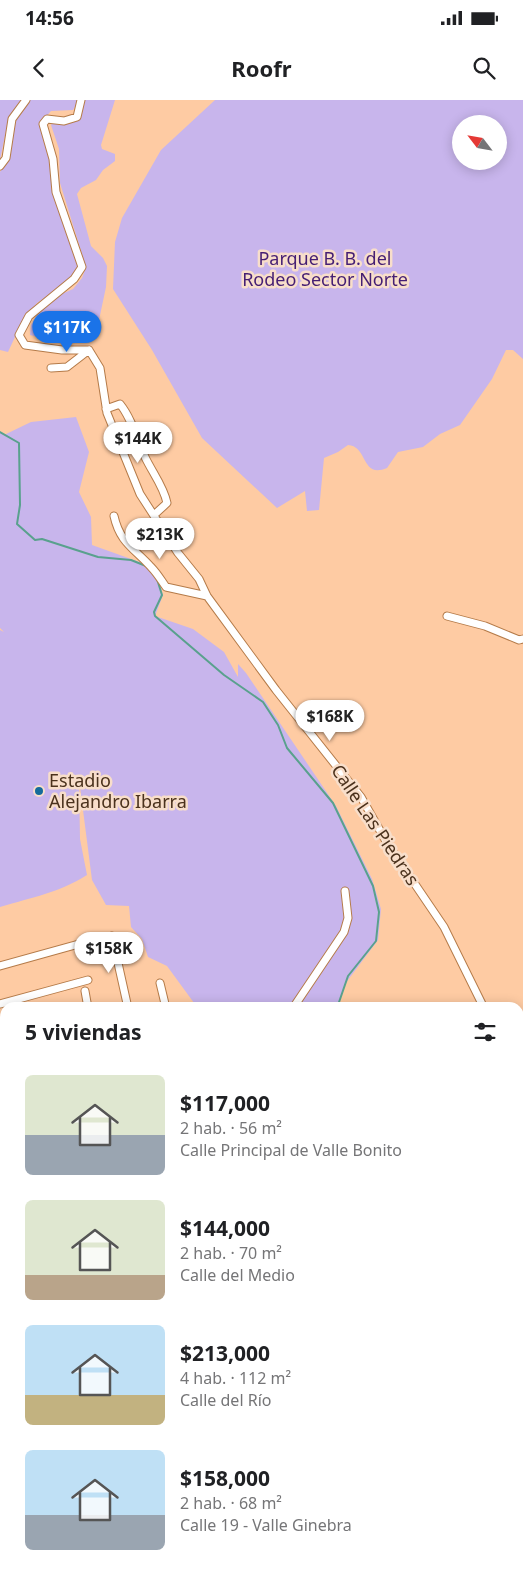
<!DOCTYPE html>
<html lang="es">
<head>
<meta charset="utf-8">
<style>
  :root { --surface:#fff; --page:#f6f6f6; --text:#202124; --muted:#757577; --accent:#1a73e8 }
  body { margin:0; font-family:"Noto Sans",sans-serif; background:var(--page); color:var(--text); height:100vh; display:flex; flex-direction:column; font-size:19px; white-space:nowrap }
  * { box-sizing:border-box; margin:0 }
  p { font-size:16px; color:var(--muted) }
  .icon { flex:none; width:28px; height:28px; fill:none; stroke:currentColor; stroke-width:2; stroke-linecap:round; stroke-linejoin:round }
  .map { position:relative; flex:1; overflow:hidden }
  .sheet { position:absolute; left:0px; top:902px; width:524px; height:571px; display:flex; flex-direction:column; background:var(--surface); border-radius:15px 15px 0 0; box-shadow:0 2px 12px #0003 }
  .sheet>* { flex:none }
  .needle { width:32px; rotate:301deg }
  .controls { position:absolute; left:452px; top:15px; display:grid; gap:10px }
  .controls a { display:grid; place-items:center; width:55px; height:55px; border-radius:50%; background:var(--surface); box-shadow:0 2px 12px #0003; font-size:25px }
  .price { position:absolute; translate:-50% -42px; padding:0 11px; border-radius:18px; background:#fff; color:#222; font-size:16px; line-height:32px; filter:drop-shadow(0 1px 2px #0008) }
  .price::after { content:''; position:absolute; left:50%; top:30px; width:15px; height:11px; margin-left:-8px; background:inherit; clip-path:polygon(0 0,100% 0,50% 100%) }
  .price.current { background:var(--accent); color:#fff }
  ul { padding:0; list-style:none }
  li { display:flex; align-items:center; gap:15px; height:125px; padding:0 25px }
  li span { display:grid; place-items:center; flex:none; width:140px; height:100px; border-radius:8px; color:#555 }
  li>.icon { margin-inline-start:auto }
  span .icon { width:60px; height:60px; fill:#fffc; stroke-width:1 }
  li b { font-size:21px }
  h2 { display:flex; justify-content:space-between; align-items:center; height:60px; padding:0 25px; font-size:21px }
  .status { display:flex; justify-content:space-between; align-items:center; height:35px; padding:0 25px; background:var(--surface); direction:ltr }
  .status svg { height:14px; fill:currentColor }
  header { display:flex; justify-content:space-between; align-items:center; height:65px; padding:0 25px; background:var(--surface); font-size:22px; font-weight:700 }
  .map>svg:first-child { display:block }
</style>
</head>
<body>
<div class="status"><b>14:56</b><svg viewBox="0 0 49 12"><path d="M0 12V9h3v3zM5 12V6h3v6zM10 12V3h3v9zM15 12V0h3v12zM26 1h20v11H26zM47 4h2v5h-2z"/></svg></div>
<header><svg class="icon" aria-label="back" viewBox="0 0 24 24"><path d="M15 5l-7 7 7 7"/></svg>Roofr<svg class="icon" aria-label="search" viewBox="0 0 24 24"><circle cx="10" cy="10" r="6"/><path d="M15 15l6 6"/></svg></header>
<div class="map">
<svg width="523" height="1473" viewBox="0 0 523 1473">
  <rect width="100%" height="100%" fill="#fecba3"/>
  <!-- green -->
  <path fill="#c8b5ec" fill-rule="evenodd" d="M 0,0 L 23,0 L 8,21 L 0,60 Z
    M 28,0 L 79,0 L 73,10 L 51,11 L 44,19 L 52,71 L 51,88 L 68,130 L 78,167 L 74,179 L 37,203 L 21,224 L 8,252 L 0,250 L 0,72 L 8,57 L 17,17 Z
    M 83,0 L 115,0 L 101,45 L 102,49 L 115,54 L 115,61 L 103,70 L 96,80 L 81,88 L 77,94 L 91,146 L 103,158 L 107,166 L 106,187 L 99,220 L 88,236 L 81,240 L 50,240 L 30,235 L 31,225 L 43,207 L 55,197 L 73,189 L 82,178 L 86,167 L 60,83 L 59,49 L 51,25 L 53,22 L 77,15 Z
    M 215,0 L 523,0 L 523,259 L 513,250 L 506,250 L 492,279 L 460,325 L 440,334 L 423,347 L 398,352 L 387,368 C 361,379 368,346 348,345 L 338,352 L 324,358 L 319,410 L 307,411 L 305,391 L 277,408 L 202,338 L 152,250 L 113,189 L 115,142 L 122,118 L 161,50 ZM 461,24 L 499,24 L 499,61 L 461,61 Z
    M 76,317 L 89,352 L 79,392 L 91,417 L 92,445 L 145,464 L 158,478 L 163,495 L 155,516 L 193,529 L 224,552 L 238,577 L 238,564 L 246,573 L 336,706 L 372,779 L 381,809 L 378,840 L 345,884 L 337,907 L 197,907 L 167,866 L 148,857 L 142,839 L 131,827 L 129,806 L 106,805 L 92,780 L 79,679 L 80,739 L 87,775 C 58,793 33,797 0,807 L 0,530 L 4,532 L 0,528 L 0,332 L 4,335 L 31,322 Z
    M 523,937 L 523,1115 L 519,1123 L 519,942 Z
    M 519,1427 L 523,1433 L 523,1473 L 232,1473 L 230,1469 L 519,1469 Z"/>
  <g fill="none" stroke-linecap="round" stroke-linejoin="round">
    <!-- stream -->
    <path stroke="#59a18d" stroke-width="2" d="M 0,332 L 19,343 L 20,405 L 17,424 L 35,440 L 42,439 L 98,457 L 131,460 L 146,466
      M 157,479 L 162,495 L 154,512 L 155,516 L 224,575 L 263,602 L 278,625 L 287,648 L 333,703 L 373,786 L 379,812 L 376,841 L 348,876 L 337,908
      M 0,1252 L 5,1248
      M 519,1422 L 523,1428
      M 465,1469 L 470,1473"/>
    <defs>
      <path id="street" d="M 81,0 L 77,17 L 64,21 L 47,19 L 43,24 L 53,59 L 56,92 L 82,167 L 74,179 L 29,216 L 19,235 L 25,245 L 62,250 L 89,250
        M 0,66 L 6,58 L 12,19 L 26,0
        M 89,250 L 100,268 L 107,313 L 140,394 L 178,453 L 199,479 L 207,496 L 276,590 L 361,697 L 387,743 L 444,827 L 484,908
        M 51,268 L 67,267 L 89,250
        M 106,309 L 120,304 C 132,319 137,339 145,357 C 152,372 164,387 167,403 L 154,415
        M 114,416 C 120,443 134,448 151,467 C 157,473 161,480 166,487 L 207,496
        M 447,516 L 485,526 L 519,540 L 523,539
        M 112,836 L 128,908
        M 0,866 L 104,837
        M 160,883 L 166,908
        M 85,891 L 88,908
        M 0,904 L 88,880
        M 293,908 L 344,832 L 348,818 L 345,791
        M 519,932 L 523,928
        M 0,946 L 5,944
        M 0,963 L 5,987
        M 0,999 L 5,1024
        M 0,1067 L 5,1060
        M 0,1085 L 5,1092
        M 0,1124 L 5,1120
        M 519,1148 L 523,1150
        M 0,1183 L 5,1180
        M 0,1213 L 5,1209
        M 0,1243 L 5,1240
        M 0,1265 L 5,1261
        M 519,1403 L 523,1396
        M 519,1415 L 523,1422
        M 0,1425 L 5,1426
        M 519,1430 L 523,1435
        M 216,1469 L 219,1473
        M 179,1473 L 184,1469"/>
    </defs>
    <!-- street casing -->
    <use href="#street" stroke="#b57b49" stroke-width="9"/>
    <!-- street -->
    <use href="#street" stroke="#fff" stroke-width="7"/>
  </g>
  <!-- markers -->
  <circle fill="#156b9b" stroke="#f8deca" stroke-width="2" cx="39" cy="691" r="5"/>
  <g text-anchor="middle" stroke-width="5" stroke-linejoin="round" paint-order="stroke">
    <!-- park labels -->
    <g font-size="18" fill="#451e73" stroke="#f8deca">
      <text x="325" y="165">Parque B. B. del<tspan x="325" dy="21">Rodeo Sector Norte</tspan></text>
    </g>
    <!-- poi labels -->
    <g font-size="18" fill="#4b321d" stroke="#f8deca" text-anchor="start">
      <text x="49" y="687">Estadio<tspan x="49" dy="21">Alejandro Ibarra</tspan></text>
    </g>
    <!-- street labels -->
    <g font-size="18" fill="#4b321d" stroke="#f8deca">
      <text transform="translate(375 725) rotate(56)" y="6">Calle Las Piedras</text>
    </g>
  </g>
</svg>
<div class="controls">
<a><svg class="needle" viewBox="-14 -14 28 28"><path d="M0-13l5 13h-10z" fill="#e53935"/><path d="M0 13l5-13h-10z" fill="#757577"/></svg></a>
</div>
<b class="price current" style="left:67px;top:253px">$117K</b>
<b class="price" style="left:138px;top:364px">$144K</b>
<b class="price" style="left:160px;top:460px">$213K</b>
<b class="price" style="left:330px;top:642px">$168K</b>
<b class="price" style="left:109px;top:874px">$158K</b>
<section class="sheet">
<h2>5 viviendas<svg class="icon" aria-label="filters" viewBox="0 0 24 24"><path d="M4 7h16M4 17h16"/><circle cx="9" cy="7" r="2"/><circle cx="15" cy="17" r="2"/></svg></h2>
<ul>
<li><span style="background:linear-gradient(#dfe7d0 60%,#9aa5b1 0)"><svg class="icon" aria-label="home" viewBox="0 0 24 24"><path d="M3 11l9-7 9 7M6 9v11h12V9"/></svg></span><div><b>$117,000</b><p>2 hab. · 56 m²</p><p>Calle Principal de Valle Bonito</p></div></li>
<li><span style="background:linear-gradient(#dfe7d0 75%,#b9a48a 0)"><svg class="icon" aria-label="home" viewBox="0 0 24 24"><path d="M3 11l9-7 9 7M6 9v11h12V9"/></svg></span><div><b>$144,000</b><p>2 hab. · 70 m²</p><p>Calle del Medio</p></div></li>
<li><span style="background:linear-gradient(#bfe0f5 70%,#c2b280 0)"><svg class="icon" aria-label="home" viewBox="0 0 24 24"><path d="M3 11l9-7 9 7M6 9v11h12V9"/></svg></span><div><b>$213,000</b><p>4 hab. · 112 m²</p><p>Calle del Río</p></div></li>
<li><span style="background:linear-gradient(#bfe0f5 65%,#9aa5b1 0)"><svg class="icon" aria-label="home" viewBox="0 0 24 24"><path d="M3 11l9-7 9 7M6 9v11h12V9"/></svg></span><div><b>$158,000</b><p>2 hab. · 68 m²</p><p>Calle 19 - Valle Ginebra</p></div></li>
</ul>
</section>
</div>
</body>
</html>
